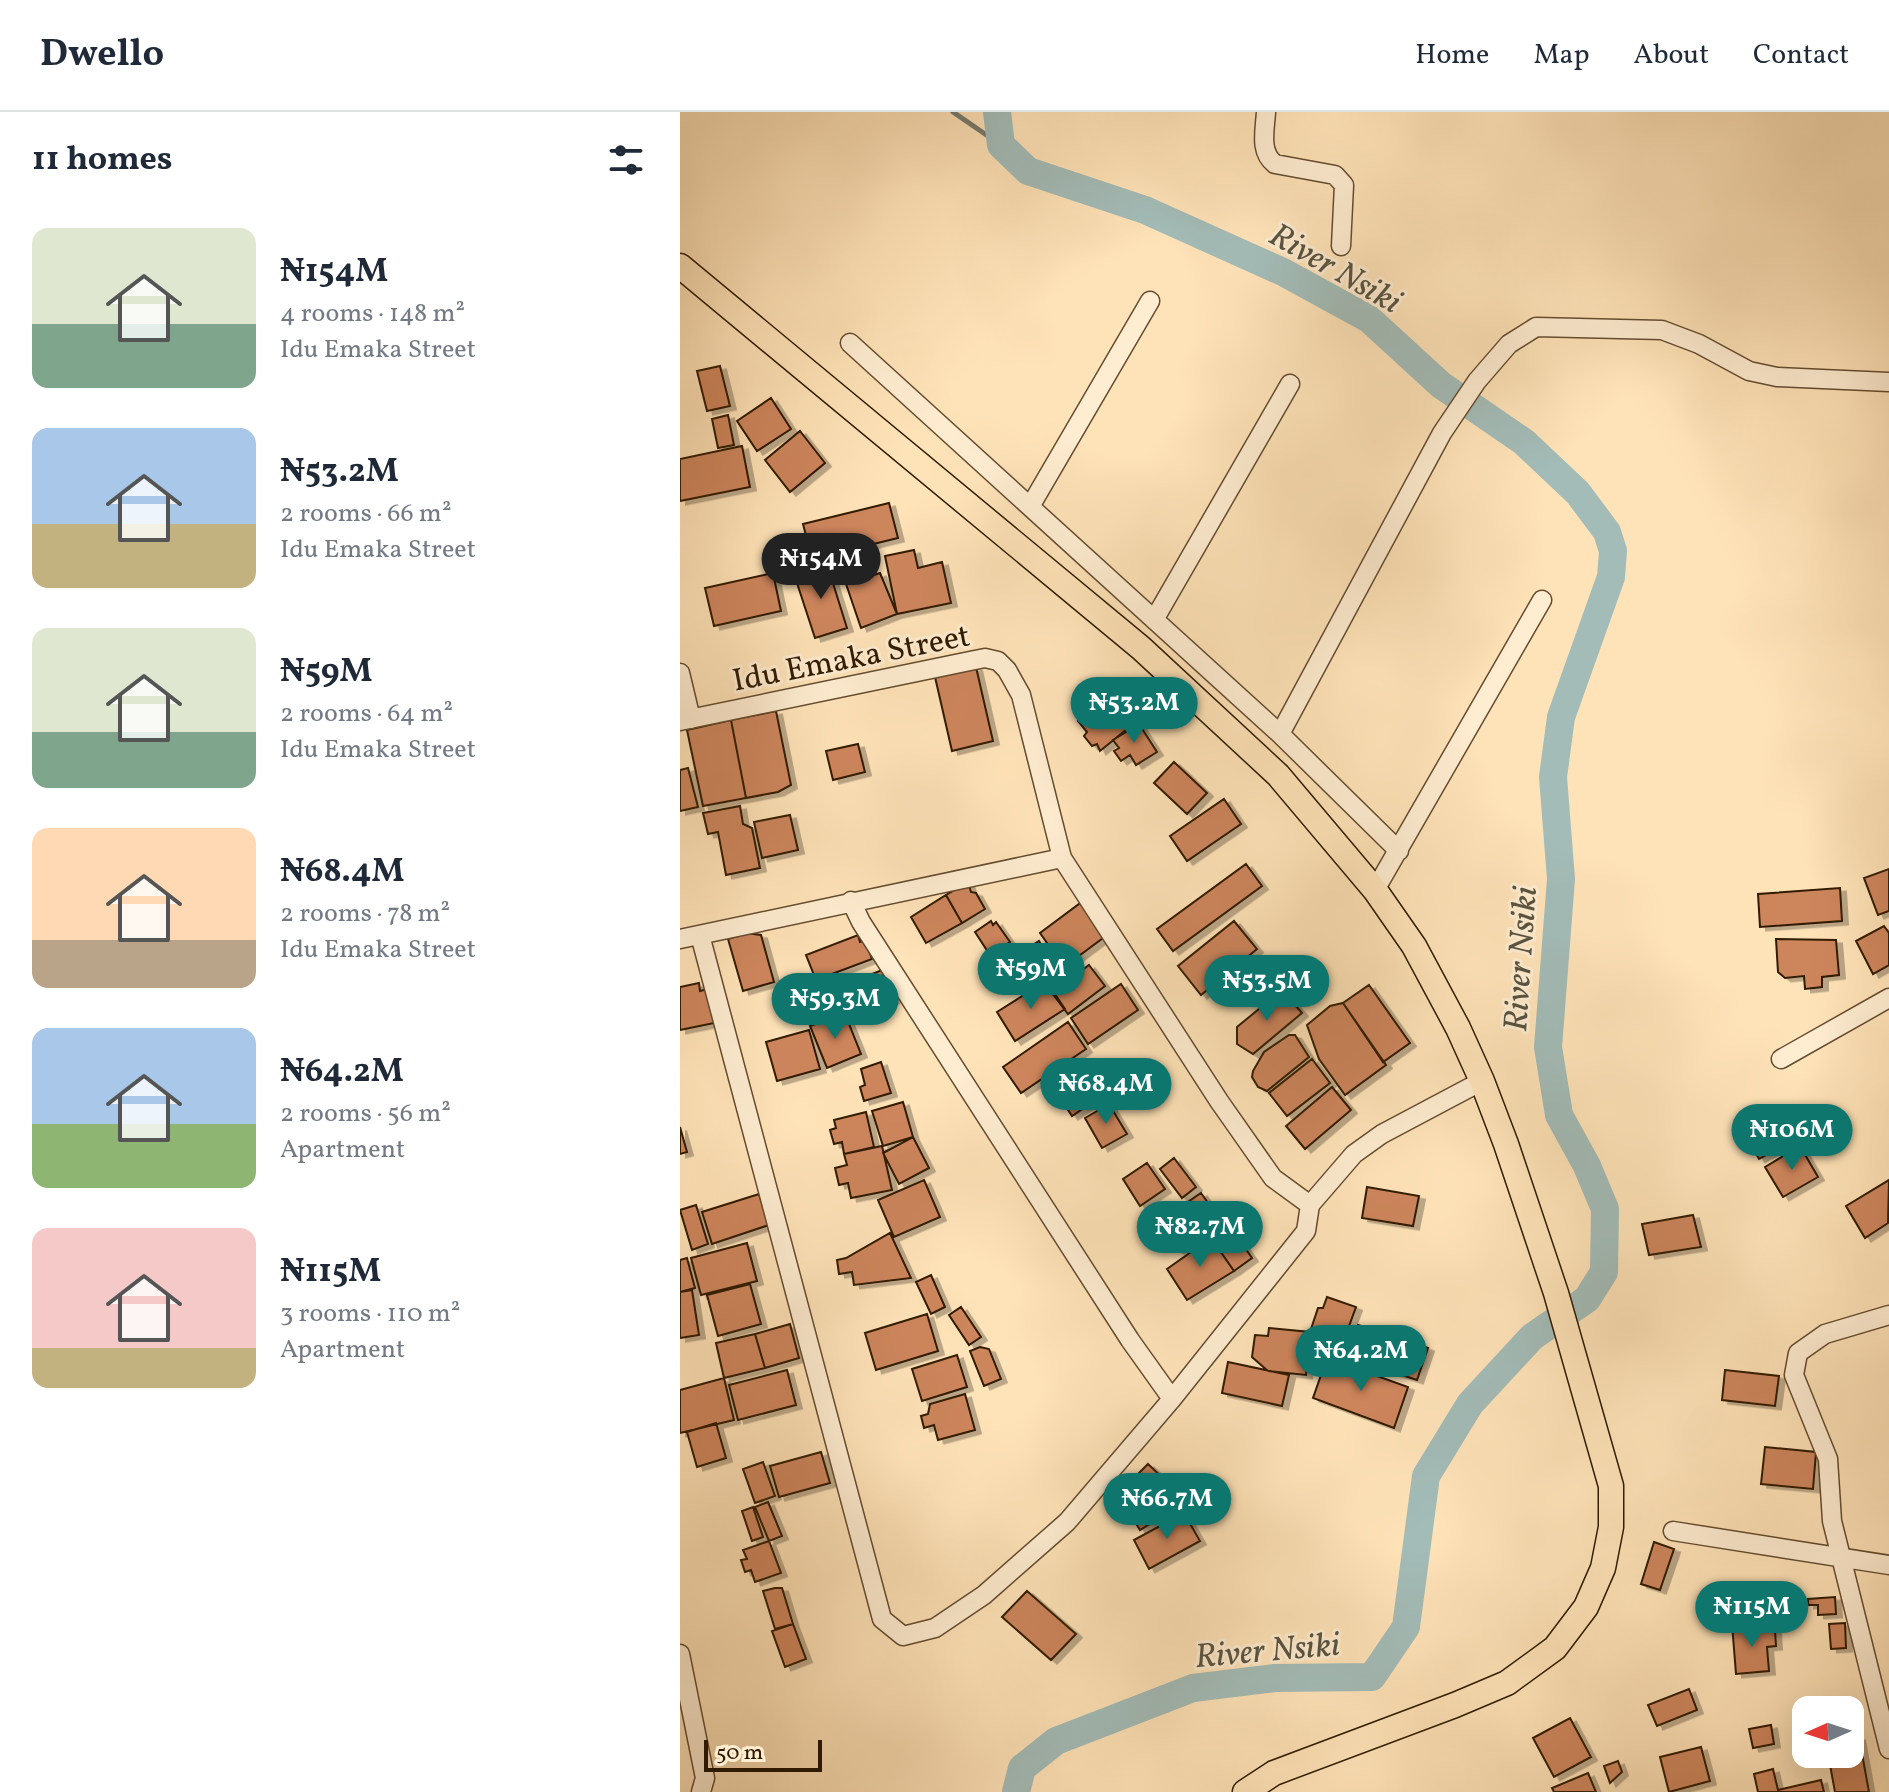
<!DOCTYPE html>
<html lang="en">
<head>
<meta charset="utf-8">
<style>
  :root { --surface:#fff; --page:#f2f2f3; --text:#1f2937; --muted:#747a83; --line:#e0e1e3; --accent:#0f766e }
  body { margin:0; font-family:Vollkorn,serif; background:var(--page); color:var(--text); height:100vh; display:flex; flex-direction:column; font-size:30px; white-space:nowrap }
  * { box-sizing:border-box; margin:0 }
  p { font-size:26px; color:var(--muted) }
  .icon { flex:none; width:44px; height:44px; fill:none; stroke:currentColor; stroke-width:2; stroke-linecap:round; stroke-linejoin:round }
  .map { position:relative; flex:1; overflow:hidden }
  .details { display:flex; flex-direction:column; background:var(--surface); width:680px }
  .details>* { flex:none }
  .needle { width:52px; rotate:267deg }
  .fabs { position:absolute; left:1112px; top:1584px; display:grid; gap:16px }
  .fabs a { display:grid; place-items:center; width:72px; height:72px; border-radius:16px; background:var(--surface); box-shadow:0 8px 32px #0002; font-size:40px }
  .scale { position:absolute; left:24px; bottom:20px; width:118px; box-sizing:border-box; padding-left:8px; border:4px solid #301a01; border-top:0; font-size:22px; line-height:28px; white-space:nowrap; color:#301a01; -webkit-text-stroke:6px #ffedd1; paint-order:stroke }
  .price { position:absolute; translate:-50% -68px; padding:0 18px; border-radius:28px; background:var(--accent); color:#fff; font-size:26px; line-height:52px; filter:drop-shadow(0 2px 4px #0008) }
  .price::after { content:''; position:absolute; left:50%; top:48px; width:24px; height:18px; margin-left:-12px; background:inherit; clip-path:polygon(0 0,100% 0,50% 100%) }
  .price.active { background:#222; color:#fff }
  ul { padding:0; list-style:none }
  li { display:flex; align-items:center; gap:24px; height:200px; padding:0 32px }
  li span { display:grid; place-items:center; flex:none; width:224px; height:160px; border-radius:16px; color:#555 }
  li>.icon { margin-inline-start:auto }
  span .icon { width:96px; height:96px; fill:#fffc; stroke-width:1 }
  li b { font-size:34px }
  h2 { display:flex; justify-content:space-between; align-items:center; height:96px; padding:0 32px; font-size:34px }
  header { display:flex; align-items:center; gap:48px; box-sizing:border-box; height:112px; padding:0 40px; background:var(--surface); border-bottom:2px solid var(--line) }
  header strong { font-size:38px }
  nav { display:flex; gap:44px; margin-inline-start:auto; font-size:28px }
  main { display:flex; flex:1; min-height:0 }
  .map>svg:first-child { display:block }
</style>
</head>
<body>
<header>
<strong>Dwello</strong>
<nav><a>Home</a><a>Map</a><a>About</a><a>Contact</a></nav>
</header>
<main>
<section class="details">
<h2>11 homes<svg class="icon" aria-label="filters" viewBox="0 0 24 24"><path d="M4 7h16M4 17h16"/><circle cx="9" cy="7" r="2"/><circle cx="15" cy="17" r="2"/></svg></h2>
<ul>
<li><span style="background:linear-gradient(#dfe7d0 60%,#7fa58c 0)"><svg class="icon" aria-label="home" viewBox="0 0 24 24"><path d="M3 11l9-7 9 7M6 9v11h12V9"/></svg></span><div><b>₦154M</b><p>4 rooms · 148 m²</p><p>Idu Emaka Street</p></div></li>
<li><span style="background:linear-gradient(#a9c7e8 60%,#c2b280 0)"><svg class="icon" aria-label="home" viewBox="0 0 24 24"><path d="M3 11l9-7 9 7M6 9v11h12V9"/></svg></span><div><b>₦53.2M</b><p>2 rooms · 66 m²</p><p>Idu Emaka Street</p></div></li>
<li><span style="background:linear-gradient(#dfe7d0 65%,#7fa58c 0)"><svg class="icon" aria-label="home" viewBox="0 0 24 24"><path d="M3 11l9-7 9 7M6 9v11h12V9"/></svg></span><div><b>₦59M</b><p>2 rooms · 64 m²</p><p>Idu Emaka Street</p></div></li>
<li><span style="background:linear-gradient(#ffd9b3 70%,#b9a48a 0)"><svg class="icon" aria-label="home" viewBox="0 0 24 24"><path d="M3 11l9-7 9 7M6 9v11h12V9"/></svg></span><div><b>₦68.4M</b><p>2 rooms · 78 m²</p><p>Idu Emaka Street</p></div></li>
<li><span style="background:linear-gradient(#a9c7e8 60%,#8fb573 0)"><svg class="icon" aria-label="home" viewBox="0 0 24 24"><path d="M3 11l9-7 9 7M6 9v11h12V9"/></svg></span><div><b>₦64.2M</b><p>2 rooms · 56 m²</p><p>Apartment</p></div></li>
<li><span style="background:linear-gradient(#f6c9c9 75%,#c2b280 0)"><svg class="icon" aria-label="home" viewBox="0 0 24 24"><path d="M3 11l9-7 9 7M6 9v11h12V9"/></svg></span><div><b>₦115M</b><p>3 rooms · 110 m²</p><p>Apartment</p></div></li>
</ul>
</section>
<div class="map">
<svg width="1209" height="1680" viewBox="0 0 1209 1680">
  <defs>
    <filter id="shadow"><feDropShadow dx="6" dy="3.5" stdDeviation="0" flood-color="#0004"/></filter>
  </defs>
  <rect width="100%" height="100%" fill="#ffe3b8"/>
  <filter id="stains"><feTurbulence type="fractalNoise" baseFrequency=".0025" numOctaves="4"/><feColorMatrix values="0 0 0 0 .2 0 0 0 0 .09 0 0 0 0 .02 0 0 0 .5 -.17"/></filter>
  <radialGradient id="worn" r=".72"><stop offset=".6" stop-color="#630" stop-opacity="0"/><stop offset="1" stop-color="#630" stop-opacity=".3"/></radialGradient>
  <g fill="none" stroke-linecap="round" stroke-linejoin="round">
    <!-- stream -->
    <path stroke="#757b6f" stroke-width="5" d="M 273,0 L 321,33"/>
    <!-- river -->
    <path stroke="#a3bcb8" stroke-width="28" d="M 317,0 L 321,33 L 348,59 L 465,98 L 603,160 L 689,207 L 761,273 L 844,330 L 898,381 L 927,420 L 933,439 L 931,465 L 881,605 L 873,665 L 881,767 L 868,935 L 879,1003 L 907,1054 L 925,1097 L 924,1160 L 907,1187 L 852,1225 L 790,1292 L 746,1364 L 726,1515 L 692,1565 L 595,1566 L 513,1576 L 376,1629 L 342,1656 L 336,1680"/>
  </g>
  <!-- building -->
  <path fill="#cd855c" stroke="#301a01" stroke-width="2" filter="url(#shadow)" d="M 40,254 L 50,294 L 27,299 L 17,259 Z
    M 91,286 L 111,317 L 77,339 L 57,309 Z
    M 48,303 L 54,333 L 38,336 L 32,307 Z
    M 120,319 L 145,351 L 110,380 L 85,348 Z
    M 62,334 L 70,375 L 0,389 L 0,347 Z
    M 209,391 L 218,426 L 132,447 L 123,412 Z
    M 234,438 L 238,456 L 262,450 L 271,491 L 217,502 L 205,444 Z
    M 147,452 L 167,516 L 135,526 L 114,462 Z
    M 93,461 L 101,499 L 34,514 L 25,476 Z
    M 200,461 L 217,502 L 181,516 L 166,472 Z
    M 296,555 L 313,629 L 272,639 L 255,565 Z
    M 418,594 L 424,598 L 429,594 L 447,617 L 420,639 L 417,632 L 412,634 L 404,624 L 407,620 L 398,609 Z
    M 96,599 L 111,673 L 98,680 L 66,686 L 51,608 Z
    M 51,608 L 66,686 L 23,694 L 7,618 Z
    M 459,612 L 477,640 L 456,653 L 450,643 L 441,649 L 434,639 L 439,636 L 433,628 Z
    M 178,632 L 185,660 L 153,668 L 146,639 Z
    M 494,650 L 527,681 L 507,702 L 474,671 Z
    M 8,656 L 18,695 L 0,699 L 0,658 Z
    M 544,687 L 561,712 L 507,749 L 490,724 Z
    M 60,694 L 63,712 L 72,716 L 80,756 L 46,763 L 38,720 L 28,722 L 23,701 Z
    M 110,703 L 118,738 L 82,746 L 74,710 Z
    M 566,752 L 582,774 L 493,839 L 477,817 Z
    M 1209,757 L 1209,799 L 1198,803 L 1184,766 Z
    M 288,770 L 291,780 L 296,781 L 305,797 L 282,811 L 266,783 Z
    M 1160,776 L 1162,809 L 1080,815 L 1078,782 Z
    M 266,783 L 282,811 L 246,831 L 231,805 Z
    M 403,789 L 427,823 L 384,855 L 360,821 Z
    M 311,809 L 313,813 L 316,810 L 330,830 L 310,843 L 295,820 Z
    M 554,809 L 577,837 L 521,883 L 498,854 Z
    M 1204,814 L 1209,821 L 1209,853 L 1193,862 L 1176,829 Z
    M 66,821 L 81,823 L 94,870 L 63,879 L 48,827 Z
    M 178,823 L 180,830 L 185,828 L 192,847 L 136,868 L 126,843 Z
    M 1096,827 L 1156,828 L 1159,863 L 1142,865 L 1142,875 L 1125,877 L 1124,864 L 1105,866 L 1098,860 Z
    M 359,829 L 376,856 L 356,869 L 339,842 Z
    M 409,853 L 425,874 L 388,902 L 372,881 Z
    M 202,858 L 213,888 L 167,907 L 157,876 Z
    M 366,869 L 385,897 L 335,929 L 317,900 Z
    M 19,871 L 20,879 L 32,876 L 39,910 L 0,918 L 0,875 Z
    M 441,872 L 458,898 L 408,932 L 391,906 Z
    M 689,873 L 730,931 L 703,950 L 663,891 Z
    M 602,878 L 622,901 L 573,942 L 557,932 L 557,915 Z
    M 663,891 L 706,953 L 665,983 L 639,947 L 627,913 L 650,894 Z
    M 153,905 L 156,911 L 167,907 L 181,942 L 147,956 L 130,914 Z
    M 388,910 L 406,937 L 341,981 L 323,955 Z
    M 129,918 L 140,957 L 97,969 L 86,930 Z
    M 609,923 L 615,923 L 629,945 L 587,979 L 578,975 L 572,965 L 573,959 L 584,940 Z
    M 632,947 L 650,971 L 607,1004 L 589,981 Z
    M 201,950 L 211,981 L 184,989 L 180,975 L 185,973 L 181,957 Z
    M 403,953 L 423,983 L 392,1004 L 372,973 Z
    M 652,975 L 671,998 L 625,1037 L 606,1014 Z
    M 223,990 L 233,1025 L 203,1034 L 192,999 Z
    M 429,992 L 447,1022 L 422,1036 L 405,1006 Z
    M 1099,997 L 1115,1027 L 1079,1047 L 1062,1016 Z
    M 186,1000 L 194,1035 L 164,1042 L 162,1030 L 154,1032 L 150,1018 L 156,1016 L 154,1008 Z
    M 0,1015 L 7,1040 L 0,1042 Z
    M 233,1025 L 249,1056 L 219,1072 L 203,1041 Z
    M 202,1034 L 212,1078 L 171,1086 L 168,1071 L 159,1073 L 155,1056 L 167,1053 L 164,1042 Z
    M 1120,1034 L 1138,1065 L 1103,1085 L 1085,1055 Z
    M 494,1046 L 516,1075 L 502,1086 L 480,1057 Z
    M 467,1051 L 485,1077 L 460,1094 L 443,1067 Z
    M 244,1068 L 260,1105 L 214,1125 L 198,1088 Z
    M 1209,1068 L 1208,1111 L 1185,1126 L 1166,1094 Z
    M 687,1075 L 739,1084 L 733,1114 L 682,1106 Z
    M 521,1081 L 543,1112 L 527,1123 L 505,1092 Z
    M 79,1082 L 89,1113 L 32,1132 L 22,1100 Z
    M 16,1093 L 28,1132 L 12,1138 L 0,1098 Z
    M 504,1094 L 522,1122 L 498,1138 L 488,1133 L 481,1120 L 480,1110 Z
    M 1013,1103 L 1021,1135 L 969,1143 L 962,1112 Z
    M 545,1116 L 551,1126 L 558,1126 L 572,1146 L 554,1159 L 531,1126 Z
    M 210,1121 L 231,1166 L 174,1173 L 172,1160 L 159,1162 L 157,1148 L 166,1146 Z
    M 531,1126 L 554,1159 L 507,1188 L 487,1157 Z
    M 67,1131 L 77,1169 L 21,1183 L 11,1146 Z
    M 7,1146 L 15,1176 L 0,1180 L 0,1148 Z
    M 251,1163 L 265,1195 L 251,1202 L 236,1170 Z
    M 70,1172 L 81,1212 L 38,1224 L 27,1183 Z
    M 12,1178 L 19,1223 L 0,1226 L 0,1180 Z
    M 647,1185 L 676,1195 L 659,1241 L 639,1234 L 630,1220 L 638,1196 L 643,1196 Z
    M 281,1195 L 301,1225 L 289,1233 L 269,1203 Z
    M 247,1202 L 258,1239 L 196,1258 L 185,1221 Z
    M 110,1212 L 119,1246 L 85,1256 L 75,1222 Z
    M 678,1213 L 748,1236 L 737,1268 L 667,1245 Z
    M 589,1216 L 630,1220 L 626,1263 L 588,1259 L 572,1245 L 575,1223 L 588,1224 Z
    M 75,1222 L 85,1256 L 44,1266 L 36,1231 Z
    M 300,1235 L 309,1237 L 321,1267 L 304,1274 L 290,1239 Z
    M 277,1243 L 287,1275 L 242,1289 L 232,1257 Z
    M 647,1246 L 728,1275 L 714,1316 L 633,1286 Z
    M 548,1250 L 609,1263 L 602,1294 L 542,1281 Z
    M 107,1258 L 116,1293 L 58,1308 L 49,1273 Z
    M 1045,1258 L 1099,1264 L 1095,1294 L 1042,1288 Z
    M 44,1266 L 54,1308 L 0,1321 L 0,1278 Z
    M 285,1282 L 295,1318 L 258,1328 L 254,1313 L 244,1316 L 241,1304 L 248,1302 L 250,1292 Z
    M 36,1311 L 46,1346 L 17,1355 L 7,1320 Z
    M 1085,1335 L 1136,1340 L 1133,1377 L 1081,1372 Z
    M 141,1340 L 150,1371 L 99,1385 L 90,1354 Z
    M 83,1350 L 95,1384 L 75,1391 L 63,1357 Z
    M 468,1352 L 487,1370 L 500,1393 L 460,1418 L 443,1390 L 460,1380 L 455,1365 Z
    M 88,1390 L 102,1424 L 89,1429 L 75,1395 Z
    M 73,1395 L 83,1425 L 72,1429 L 62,1399 Z
    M 504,1401 L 520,1429 L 469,1457 L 454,1428 Z
    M 89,1429 L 101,1461 L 75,1470 L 71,1458 L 65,1460 L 61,1448 L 67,1447 L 63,1438 Z
    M 974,1430 L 994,1437 L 980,1478 L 961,1472 Z
    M 95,1476 L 102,1476 L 113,1512 L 95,1517 L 83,1479 Z
    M 347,1479 L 396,1522 L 371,1548 L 322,1505 Z
    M 1155,1485 L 1156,1502 L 1138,1503 L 1138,1493 L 1128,1493 L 1128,1487 Z
    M 1069,1510 L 1070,1520 L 1095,1518 L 1096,1534 L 1087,1535 L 1089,1559 L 1056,1562 L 1052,1512 Z
    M 1165,1511 L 1166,1536 L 1151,1537 L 1149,1512 Z
    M 113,1512 L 126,1547 L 105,1555 L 92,1519 Z
    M 1009,1577 L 1017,1598 L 977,1614 L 968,1593 Z
    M 890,1606 L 911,1645 L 874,1665 L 853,1626 Z
    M 1091,1613 L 1094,1632 L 1073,1636 L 1069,1617 Z
    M 1179,1625 L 1189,1680 L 1155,1680 L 1148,1642 L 1170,1642 L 1170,1626 Z
    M 1021,1635 L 1030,1669 L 989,1680 L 980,1645 Z
    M 938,1649 L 942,1660 L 930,1671 L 924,1654 Z
    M 1093,1657 L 1098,1678 L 1141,1668 L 1144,1680 L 1078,1680 L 1074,1662 Z
    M 908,1661 L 916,1680 L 874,1680 L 872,1676 Z"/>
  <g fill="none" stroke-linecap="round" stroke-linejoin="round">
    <defs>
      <path id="minor" d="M 586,0 C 585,18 579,40 595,52 L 655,63 L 664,73 L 661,134
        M 170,231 L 600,622 L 719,739
        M 351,393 L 470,189
        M 474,508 L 610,272
        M 0,561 L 11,607
        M 0,609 L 290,549 L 305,546 L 318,549 L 327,558 L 341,583 L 382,746 L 539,989 L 593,1066 L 630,1093 L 674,1042 L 702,1022 L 802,969
        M 600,622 L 762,321 L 797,269 L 829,232 L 856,215 L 982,218 L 1019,232 L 1069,259 L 1097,265 L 1209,270
        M 695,778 L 862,488
        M 171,789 L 181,810 L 450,1228 L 492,1287 L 626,1119 L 630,1093
        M 20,823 L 202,1507 L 223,1524 L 255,1516 L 304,1483 L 387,1410 L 492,1287
        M 0,827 L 382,746
        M 1101,947 L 1209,886
        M 1209,1203 L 1145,1222 L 1118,1241 L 1114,1263 L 1148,1347 L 1152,1409 L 1209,1637
        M 993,1419 L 1209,1453
        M 0,1542 L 25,1666 L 21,1680"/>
      <path id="major" d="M 0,154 L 461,536 L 598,663 L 695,778 L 734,834 L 778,916 L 802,969 L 826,1032 L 876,1181 L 931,1374 L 931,1415 L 923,1456 L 906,1495 L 875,1536 L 827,1571 L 775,1593 L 594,1661 L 565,1680"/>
    </defs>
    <!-- minor casing -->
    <use href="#minor" stroke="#644c2f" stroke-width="21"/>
    <!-- major casing -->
    <use href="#major" stroke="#301a01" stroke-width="27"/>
    <!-- minor -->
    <use href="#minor" stroke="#ffedd1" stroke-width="18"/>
    <!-- major -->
    <use href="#major" stroke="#ffe3b8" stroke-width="24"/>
  </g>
  <g text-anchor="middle" stroke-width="6" stroke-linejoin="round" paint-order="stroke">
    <!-- street labels -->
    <g font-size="32" fill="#301a01" stroke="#ffedd1">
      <text transform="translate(171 545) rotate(-11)" y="11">Idu Emaka Street</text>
    </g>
    <!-- water labels -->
    <g font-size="34" font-style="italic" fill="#585341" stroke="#ffedd1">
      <text transform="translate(656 155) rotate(30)" y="12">River Nsiki</text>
      <text transform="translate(839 847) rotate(-86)" y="12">River Nsiki</text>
      <text transform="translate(587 1537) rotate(-5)" y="12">River Nsiki</text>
    </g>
  </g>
  <rect width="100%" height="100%" filter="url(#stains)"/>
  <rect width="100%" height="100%" fill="url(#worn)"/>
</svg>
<div class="fabs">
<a><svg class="needle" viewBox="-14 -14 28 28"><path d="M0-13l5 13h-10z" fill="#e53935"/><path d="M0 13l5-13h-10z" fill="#747a83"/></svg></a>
</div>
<div class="scale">50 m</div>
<b class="price active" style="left:141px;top:489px">₦154M</b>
<b class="price" style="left:454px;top:633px">₦53.2M</b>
<b class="price" style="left:351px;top:899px">₦59M</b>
<b class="price" style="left:587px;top:911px">₦53.5M</b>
<b class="price" style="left:155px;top:929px">₦59.3M</b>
<b class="price" style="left:426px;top:1014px">₦68.4M</b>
<b class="price" style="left:1112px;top:1060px">₦106M</b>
<b class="price" style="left:520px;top:1157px">₦82.7M</b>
<b class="price" style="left:681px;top:1281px">₦64.2M</b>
<b class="price" style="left:487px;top:1429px">₦66.7M</b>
<b class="price" style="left:1072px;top:1537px">₦115M</b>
</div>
</main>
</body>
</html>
